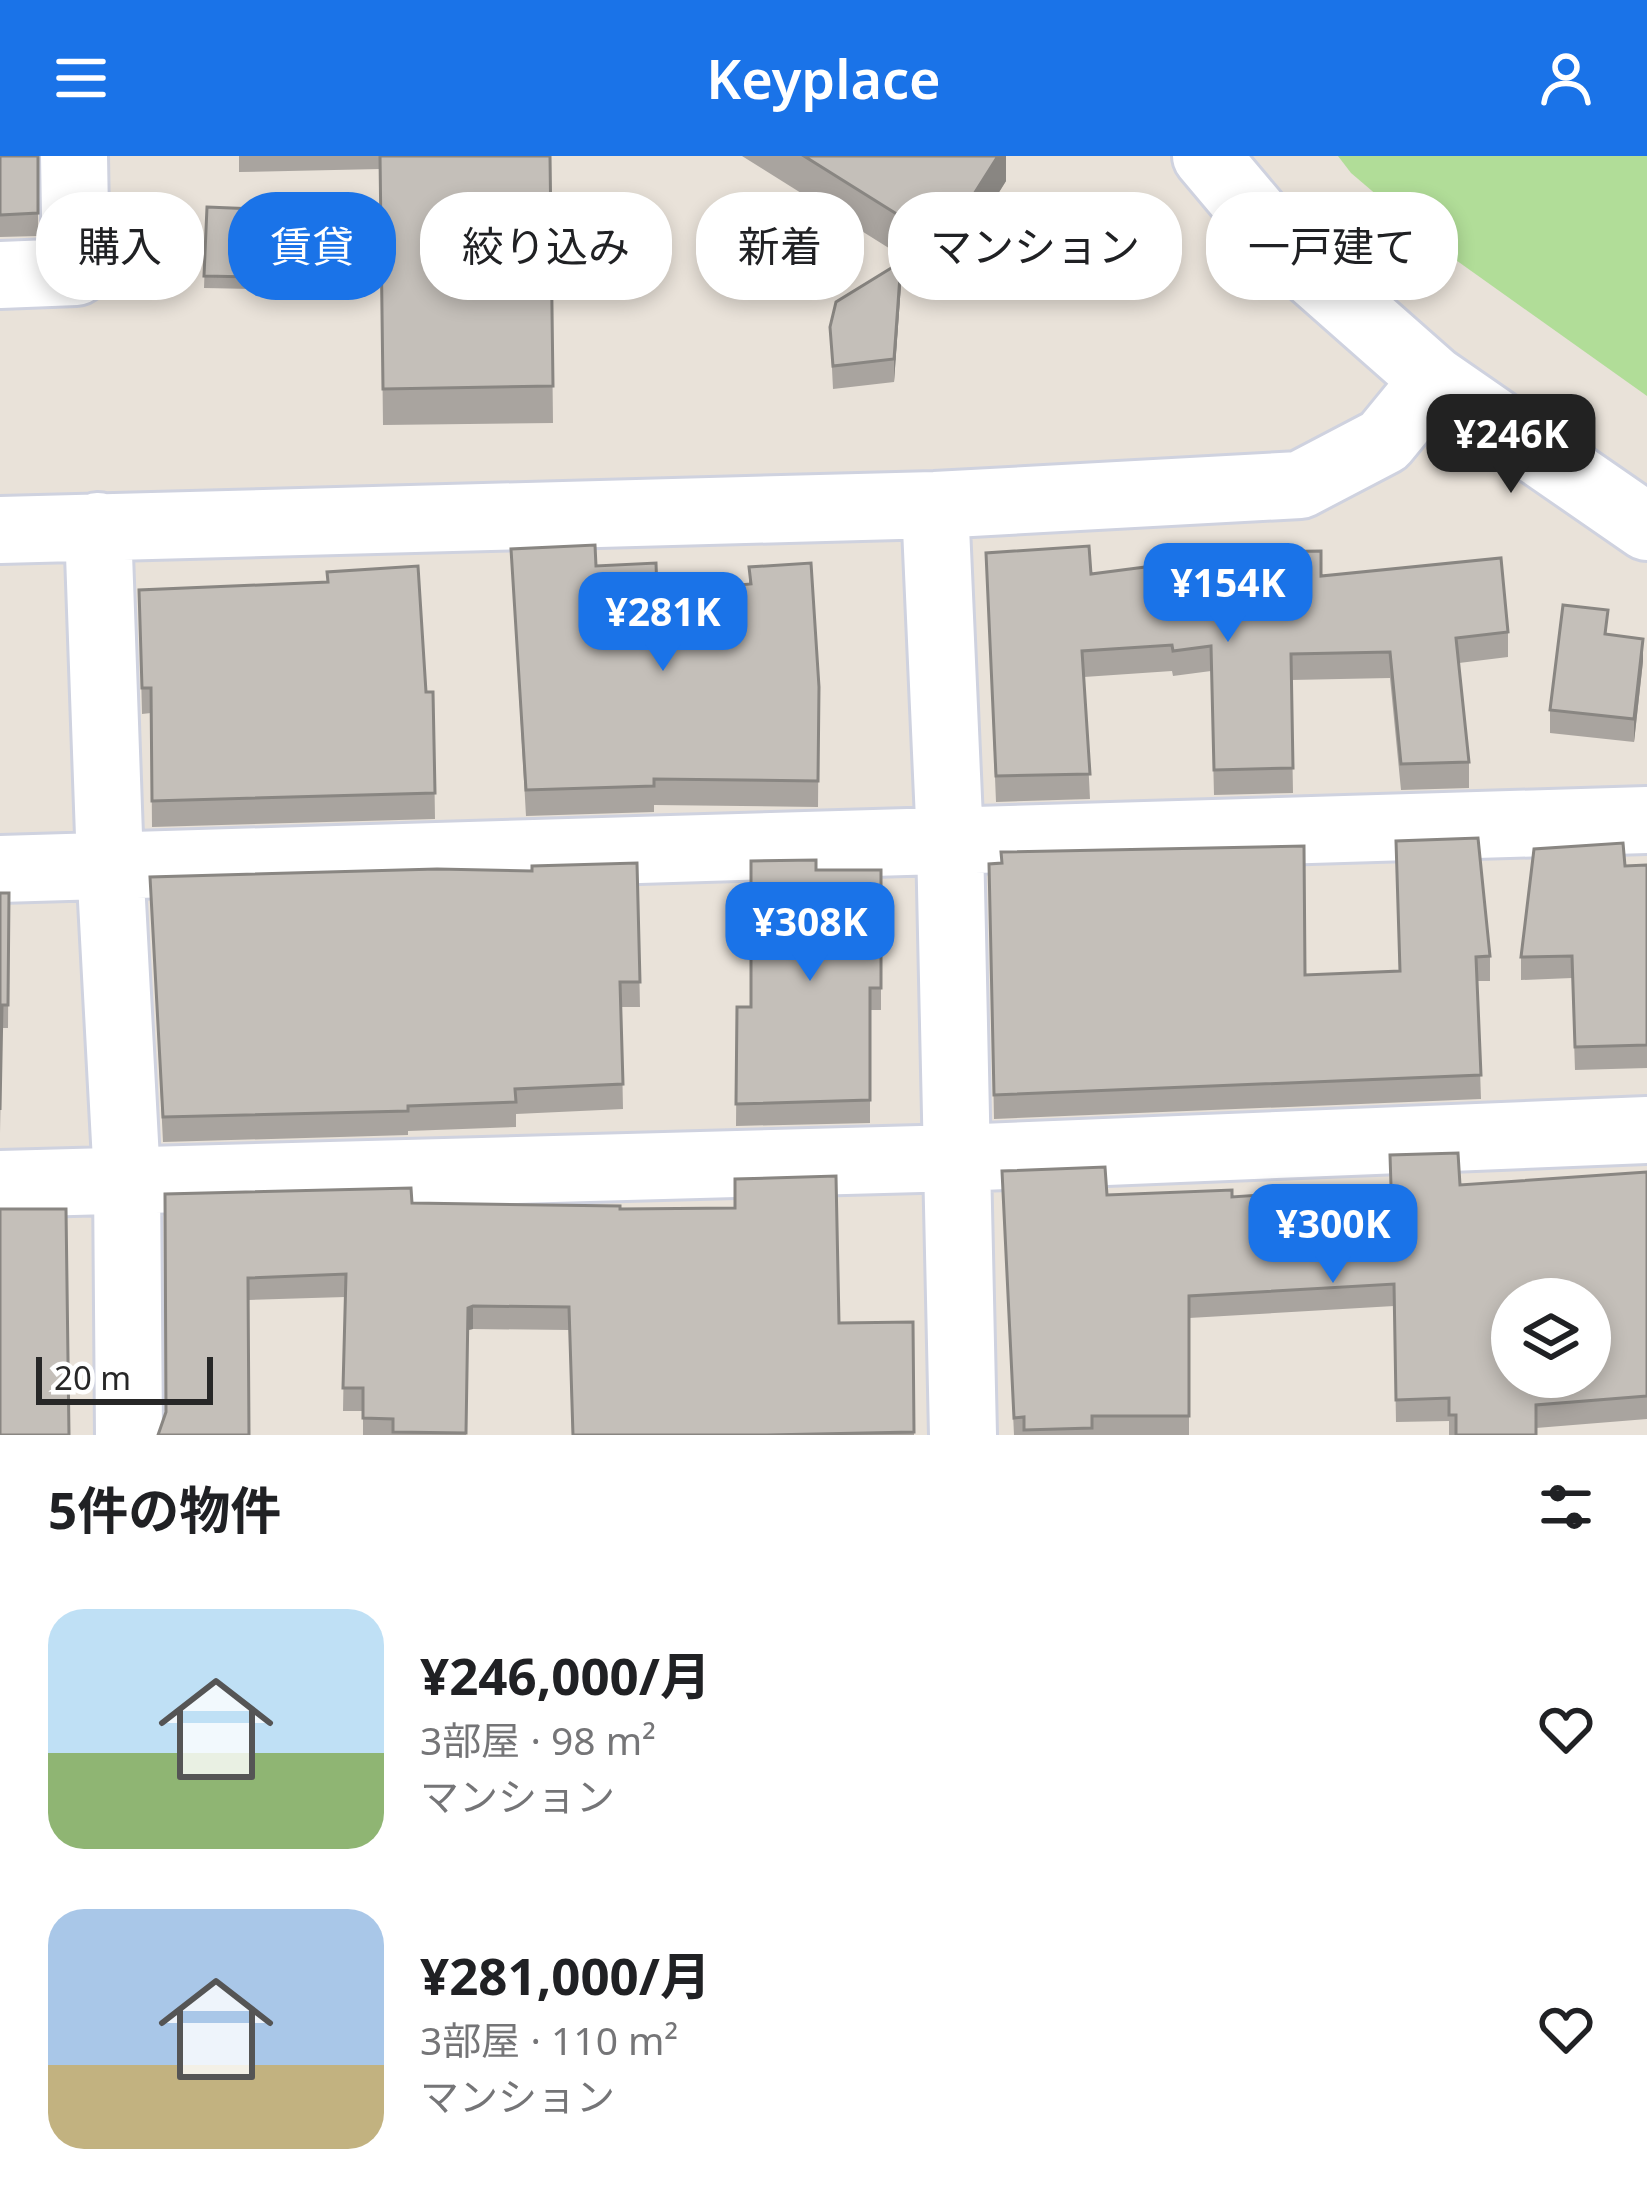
<!DOCTYPE html>
<html lang="ja">
<head>
<meta charset="utf-8">
<style>
  :root { --surface:#fff; --page:#f6f6f6; --text:#202124; --muted:#757577; --accent:#1a73e8 }
  body { margin:0; font-family:"Noto Sans","Noto Sans JP",sans-serif; background:var(--page); color:var(--text); height:100vh; display:flex; flex-direction:column; font-size:45px; white-space:nowrap }
  * { box-sizing:border-box; margin:0 }
  p { font-size:39px; color:var(--muted) }
  .icon { flex:none; width:66px; height:66px; fill:none; stroke:currentColor; stroke-width:2; stroke-linecap:round; stroke-linejoin:round }
  .map { position:relative; height:1279px; overflow:hidden }
  .panel { display:flex; flex-direction:column; background:var(--surface); flex:1 }
  .panel>* { flex:none }
  .hud { position:absolute; left:36px; top:36px; width:1575px; height:108px; display:flex; gap:24px }
  .tools { position:absolute; left:1491px; top:1122px; display:grid; gap:24px }
  .tools a { display:grid; place-items:center; width:120px; height:120px; border-radius:50%; background:var(--surface); box-shadow:0 6px 18px #0003; font-size:60px }
  .scale { position:absolute; left:36px; bottom:30px; width:177px; box-sizing:border-box; padding-left:12px; border:6px solid #272727; border-top:0; font-size:33px; line-height:42px; white-space:nowrap; color:#272727; -webkit-text-stroke:9px #fff; paint-order:stroke }
  .price { position:absolute; translate:-50% -102px; padding:0 27px; border-radius:24px; background:var(--accent); color:#fff; font-size:39px; line-height:78px; filter:drop-shadow(0 3px 6px #0008) }
  .price::after { content:''; position:absolute; left:50%; top:72px; width:36px; height:27px; margin-left:-18px; background:inherit; clip-path:polygon(0 0,100% 0,50% 100%) }
  .price.active { background:#222; color:#fff }
  ul { padding:0; list-style:none }
  li { display:flex; align-items:center; gap:36px; height:300px; padding:0 48px }
  li span { display:grid; place-items:center; flex:none; width:336px; height:240px; border-radius:36px; color:#555 }
  li>.icon { margin-inline-start:auto }
  span .icon { width:144px; height:144px; fill:#fffc; stroke-width:1 }
  li b { font-size:51px }
  h2 { display:flex; justify-content:space-between; align-items:center; height:144px; padding:0 48px; font-size:51px }
  .tag { padding:0 42px; border-radius:48px; background:var(--surface); box-shadow:0 6px 18px #0003; font-size:42px; line-height:108px }
  .tag.active { background:var(--accent); color:#fff }
  header { display:flex; justify-content:space-between; align-items:center; height:156px; padding:0 48px; background:var(--accent); color:#fff; font-size:54px; font-weight:600 }
  .map>svg:first-child { display:block }
</style>
</head>
<body>
<header><svg class="icon" aria-label="menu" viewBox="0 0 24 24"><path d="M4 6h16M4 12h16M4 18h16"/></svg>Keyplace<svg class="icon" aria-label="person" viewBox="0 0 24 24"><circle cx="12" cy="8" r="4"/><path d="M4 21q1-7 8-7t8 7"/></svg></header>
<div class="map">
<svg width="1647" height="1279" viewBox="0 0 1647 1279">
  <rect width="100%" height="100%" fill="#e9e2d9"/>
  <!-- green -->
  <path fill="#b1dd98" d="M 1338,0 L 1647,0 L 1647,240 L 1439,92 L 1351,17 Z"/>
  <g fill="none" stroke-linecap="round" stroke-linejoin="round">
    <defs>
      <path id="minor" d="M 1206,0 L 1280,88 L 1434,224 L 1647,371
        M 0,119 L 76,116 L 74,0
        M 935,349 L 950,686 L 963,1279
        M 98,370 L 110,708 L 127,1023 L 129,1279
        M 0,374 L 935,349 L 1300,329 L 1384,285 L 1434,224
        M 0,713 L 1647,664
        M 0,1028 L 958,1002 L 1647,974"/>
    </defs>
    <!-- minor casing -->
    <use href="#minor" stroke="#cfd2df" stroke-width="72"/>
    <!-- minor -->
    <use href="#minor" stroke="#fff" stroke-width="66"/>
  </g>
  <!-- wall -->
  <path fill="#a9a49f" d="M 0,0 L 38,0 L 38,80 L 0,81 Z
    M 239,0 L 550,0 L 553,267 L 383,269 L 380,13 L 239,16 Z
    M 742,0 L 1006,0 L 1006,25 L 943,126 Z
    M 207,51 L 255,53 L 253,133 L 204,132 Z
    M 901,129 L 894,226 L 833,233 L 830,171 Z
    M 511,393 L 596,410 L 657,436 L 749,428 L 749,411 L 819,531 L 818,651 L 654,649 L 654,656 L 526,660 Z
    M 986,397 L 1091,418 L 1321,420 L 1508,476 L 1508,501 L 1459,507 L 1469,606 L 1469,632 L 1401,634 L 1390,522 L 1291,524 L 1293,637 L 1214,639 L 1211,515 L 1173,520 L 1172,515 L 1084,521 L 1090,643 L 996,646 Z
    M 139,434 L 426,536 L 433,536 L 435,663 L 152,671 L 151,557 L 142,558 Z
    M 1607,478 L 1643,505 L 1634,586 L 1550,577 L 1550,554 Z
    M 1396,685 L 1490,800 L 1490,825 L 1477,825 L 1481,943 L 994,963 L 989,708 L 1305,819 L 1399,815 Z
    M 637,707 L 640,851 L 621,851 L 623,953 L 516,958 L 516,971 L 408,975 L 408,979 L 163,986 L 150,721 L 532,715 Z
    M 1647,709 L 1647,912 L 1575,914 L 1572,822 L 1521,824 L 1521,801 L 1625,710 Z
    M 816,714 L 881,714 L 881,854 L 870,854 L 870,967 L 736,970 L 737,851 L 751,851 Z
    M 0,737 L 9,737 L 8,872 L 2,872 L 0,977 Z
    M 1390,999 L 1460,1029 L 1647,1016 L 1647,1263 L 1536,1272 L 1536,1279 L 1449,1279 L 1449,1265 L 1396,1266 L 1394,1150 L 1189,1162 L 1189,1279 L 1014,1279 L 1002,1015 L 1107,1039 L 1232,1041 L 1390,1030 Z
    M 165,1038 L 620,1053 L 839,1167 L 913,1166 L 914,1279 L 572,1279 L 569,1174 L 473,1173 L 468,1174 L 466,1279 L 363,1279 L 363,1255 L 343,1255 L 345,1141 L 248,1144 L 166,1257 Z"/>
  <!-- shaded-wall -->
  <path fill="#898682" d="M 998,0 L 1006,0 L 1006,25 L 943,126 L 943,87 Z
    M 901,106 L 901,129 L 894,226 L 894,203 Z
    M 1643,483 L 1643,505 L 1634,586 L 1634,563 Z
    M 473,1150 L 473,1173 L 468,1174 L 466,1279 L 468,1152 Z"/>
  <!-- building -->
  <path fill="#c4bfb9" stroke="#898682" stroke-width="3" fill-rule="evenodd" d="M 0,0 L 38,0 L 38,57 L 0,59 Z
    M 380,0 L 550,0 L 553,230 L 383,233 Z
    M 804,0 L 998,0 L 943,87 Z
    M 207,51 L 255,53 L 253,121 L 204,120 Z
    M 901,106 L 894,203 L 833,210 L 830,171 L 836,146 Z
    M 595,389 L 596,410 L 656,407 L 657,436 L 751,428 L 749,411 L 811,407 L 819,531 L 818,625 L 654,623 L 654,630 L 526,634 L 511,393 Z
    M 1089,390 L 1091,418 L 1261,396 L 1321,395 L 1321,420 L 1501,402 L 1508,476 L 1456,482 L 1469,606 L 1401,608 L 1390,496 L 1291,498 L 1293,612 L 1214,614 L 1211,490 L 1173,495 L 1172,489 L 1082,495 L 1090,618 L 996,620 L 986,397 Z
    M 418,410 L 426,536 L 433,536 L 435,637 L 152,645 L 151,532 L 142,532 L 139,434 L 328,426 L 327,416 Z
    M 1563,449 L 1608,454 L 1605,478 L 1643,483 L 1634,563 L 1550,554 Z
    M 1478,682 L 1490,800 L 1476,801 L 1481,919 L 994,939 L 989,708 L 1002,707 L 1001,696 L 1304,690 L 1305,819 L 1400,815 L 1396,685 Z
    M 1623,687 L 1625,710 L 1647,709 L 1647,889 L 1575,891 L 1572,800 L 1521,801 L 1534,693 Z
    M 816,704 L 816,714 L 881,714 L 881,832 L 870,832 L 870,944 L 736,948 L 737,851 L 751,851 L 751,705 Z
    M 637,707 L 640,826 L 620,826 L 623,928 L 515,933 L 516,946 L 408,950 L 408,955 L 163,961 L 150,721 L 437,713 L 532,715 L 532,710 Z
    M 0,737 L 9,737 L 8,849 L 2,849 L 0,954 Z
    M 1458,997 L 1460,1029 L 1647,1016 L 1647,1240 L 1536,1249 L 1536,1279 L 1456,1279 L 1456,1259 L 1449,1259 L 1449,1242 L 1396,1244 L 1394,1128 L 1189,1140 L 1189,1260 L 1092,1260 L 1092,1272 L 1024,1274 L 1024,1261 L 1014,1262 L 1002,1015 L 1105,1011 L 1107,1039 L 1232,1034 L 1232,1041 L 1391,1030 L 1390,999 ZM 1512,1143 L 1590,1143 L 1590,1221 L 1512,1221 Z
    M 836,1020 L 839,1167 L 913,1166 L 914,1276 L 767,1279 L 573,1279 L 569,1151 L 473,1150 L 468,1152 L 466,1277 L 393,1276 L 393,1263 L 363,1262 L 363,1232 L 343,1232 L 346,1118 L 248,1122 L 249,1279 L 158,1279 L 166,1256 L 165,1038 L 411,1032 L 412,1047 L 620,1050 L 620,1053 L 735,1052 L 735,1023 Z
    M 0,1053 L 66,1053 L 69,1279 L 0,1279 Z"/>
</svg>
<div class="tools">
<a><svg class="icon" aria-label="layers" viewBox="0 0 24 24"><path d="M12 4l9 5-9 5-9-5zM3 14l9 5 9-5"/></svg></a>
</div>
<div class="scale">20 m</div>
<b class="price active" style="left:1511px;top:340px">¥246K</b>
<b class="price" style="left:1228px;top:489px">¥154K</b>
<b class="price" style="left:663px;top:518px">¥281K</b>
<b class="price" style="left:810px;top:828px">¥308K</b>
<b class="price" style="left:1333px;top:1130px">¥300K</b>
<div class="hud">
<a class="tag">購入</a>
<a class="tag active">賃貸</a>
<a class="tag">絞り込み</a>
<a class="tag">新着</a>
<a class="tag">マンション</a>
<a class="tag">一戸建て</a>
</div>
</div>
<section class="panel">
<h2>5件の物件<svg class="icon" aria-label="filters" viewBox="0 0 24 24"><path d="M4 7h16M4 17h16"/><circle cx="9" cy="7" r="2"/><circle cx="15" cy="17" r="2"/></svg></h2>
<ul>
<li><span style="background:linear-gradient(#bfe0f5 60%,#8fb573 0)"><svg class="icon" aria-label="home" viewBox="0 0 24 24"><path d="M3 11l9-7 9 7M6 9v11h12V9"/></svg></span><div><b>¥246,000/月</b><p>3部屋 · 98 m²</p><p>マンション</p></div><svg class="icon" aria-label="heart" viewBox="0 0 24 24"><path d="M12 20l-8-8c-3-5 5-10 8-4 3-6 11-1 8 4z"/></svg></li>
<li><span style="background:linear-gradient(#a9c7e8 65%,#c2b280 0)"><svg class="icon" aria-label="home" viewBox="0 0 24 24"><path d="M3 11l9-7 9 7M6 9v11h12V9"/></svg></span><div><b>¥281,000/月</b><p>3部屋 · 110 m²</p><p>マンション</p></div><svg class="icon" aria-label="heart" viewBox="0 0 24 24"><path d="M12 20l-8-8c-3-5 5-10 8-4 3-6 11-1 8 4z"/></svg></li>
</ul>
</section>
</body>
</html>
